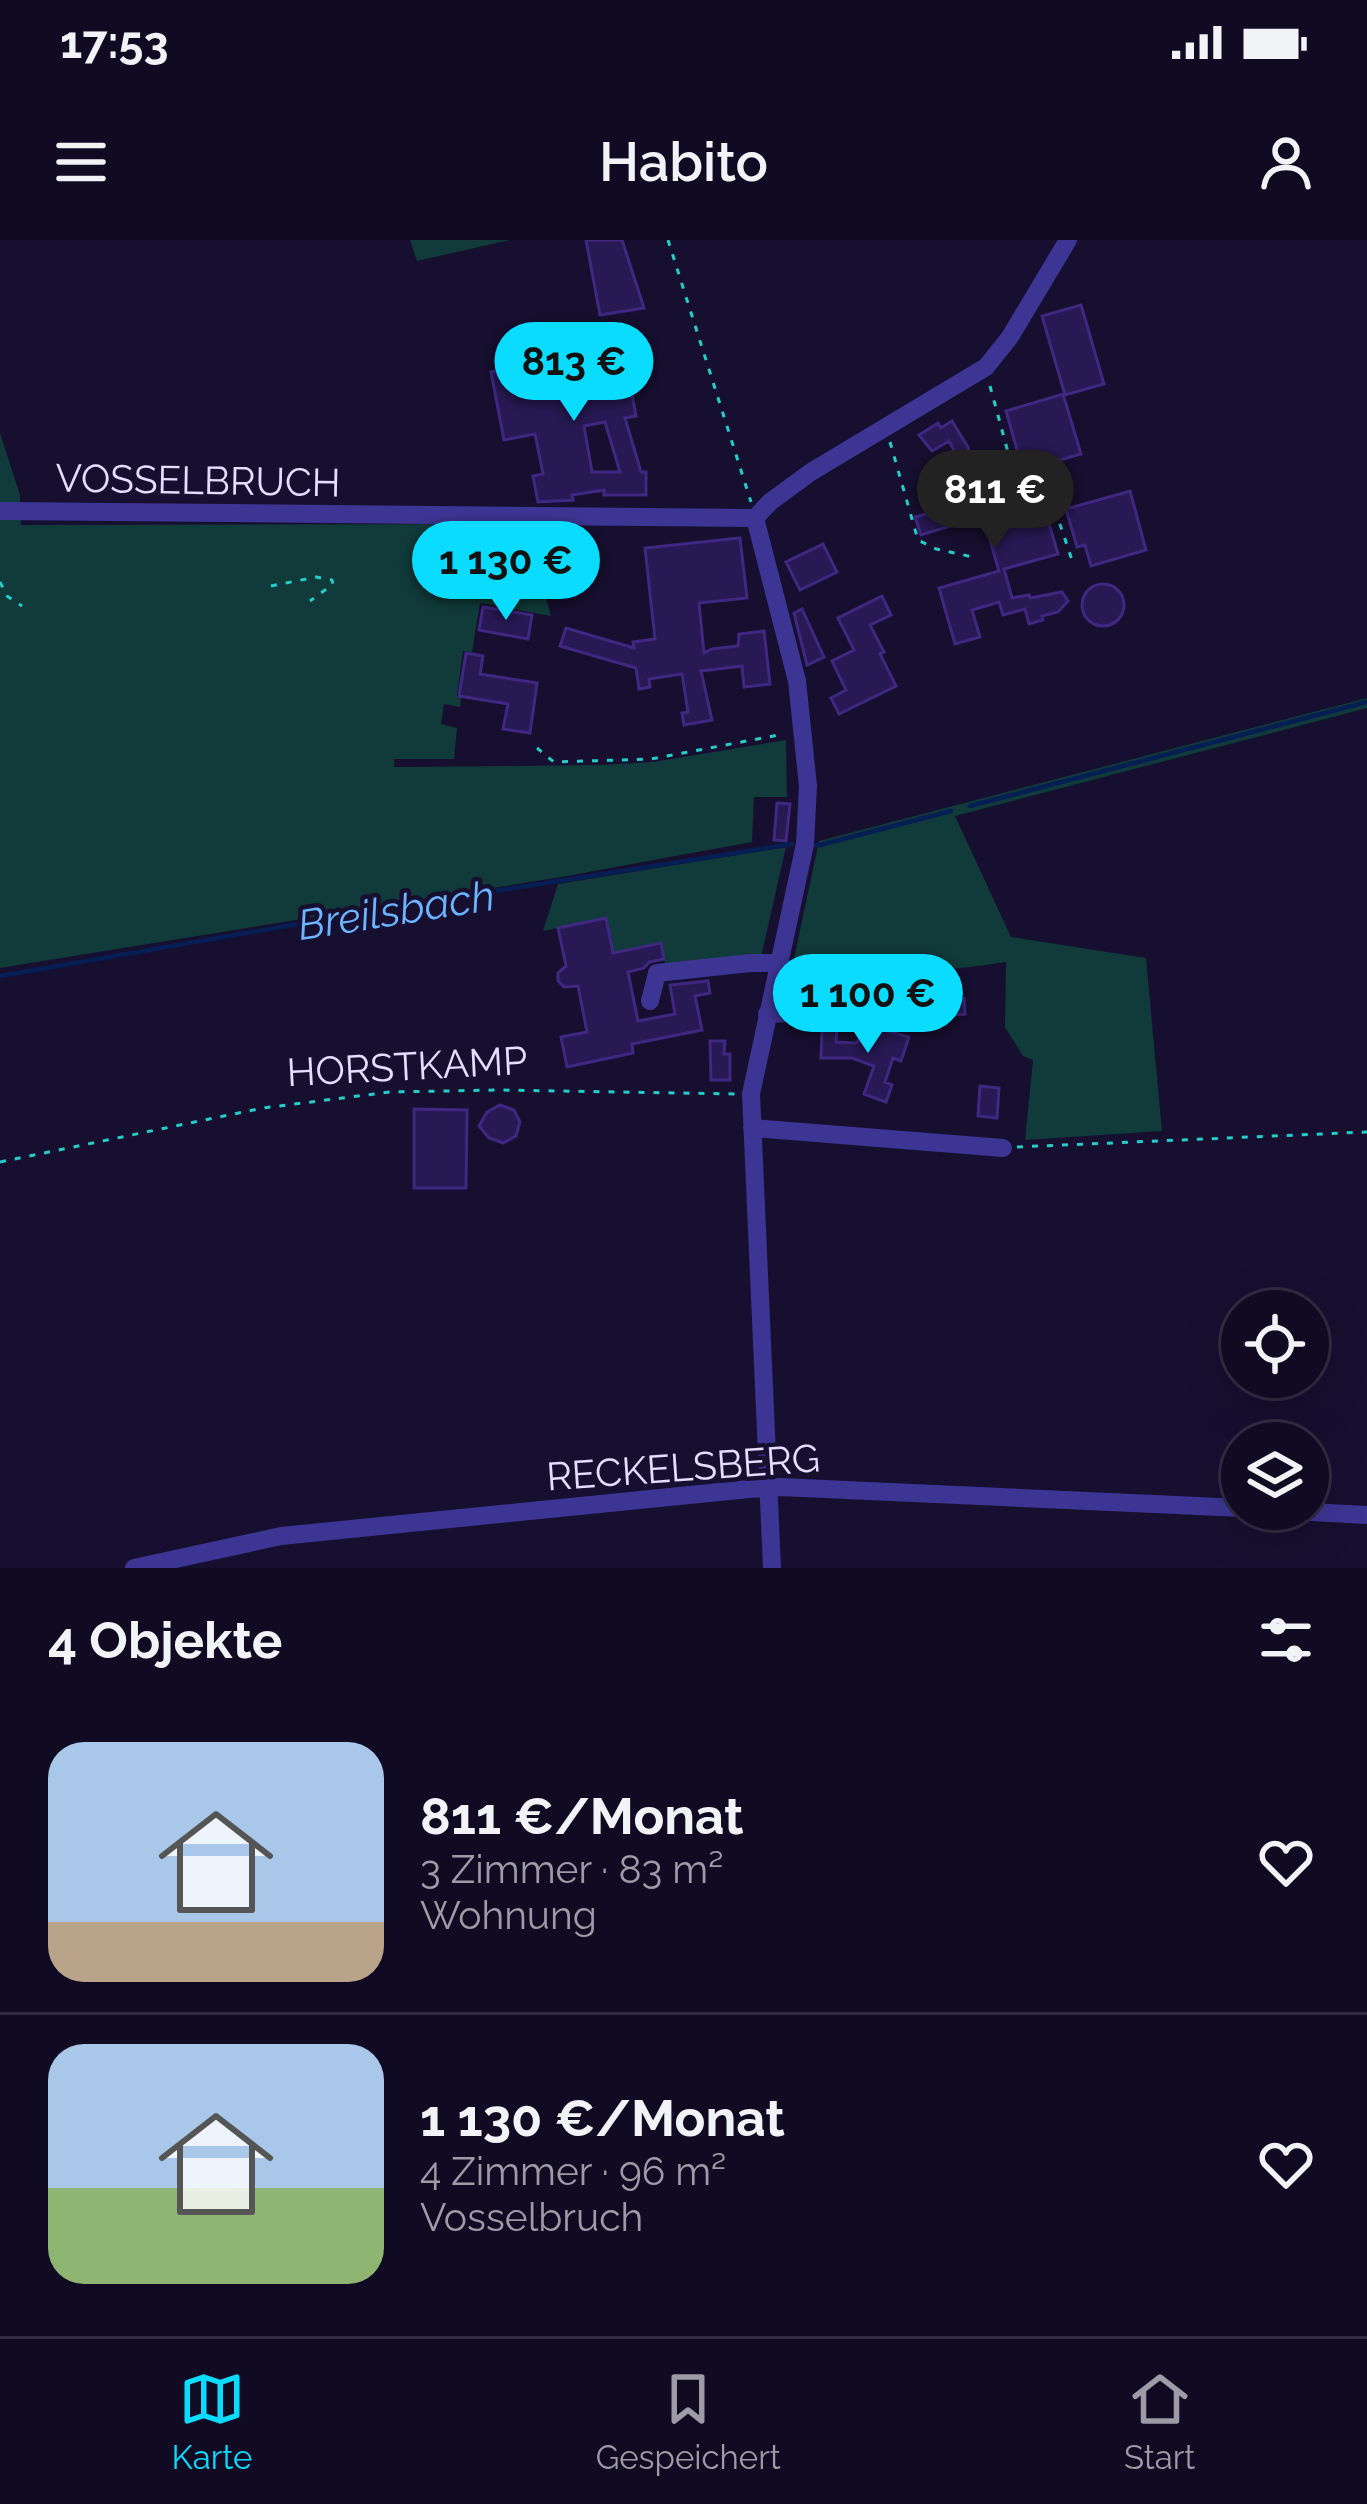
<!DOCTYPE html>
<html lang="de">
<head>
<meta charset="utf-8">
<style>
  :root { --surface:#100b23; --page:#1e1930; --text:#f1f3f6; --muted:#9c9ba6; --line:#302b41; --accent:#09dcff }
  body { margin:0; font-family:Raleway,sans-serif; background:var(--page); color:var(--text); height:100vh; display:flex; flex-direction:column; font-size:45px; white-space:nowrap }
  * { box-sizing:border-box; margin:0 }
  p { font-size:39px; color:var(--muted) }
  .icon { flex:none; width:66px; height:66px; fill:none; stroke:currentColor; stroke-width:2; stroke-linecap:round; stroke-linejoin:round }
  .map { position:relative; height:1328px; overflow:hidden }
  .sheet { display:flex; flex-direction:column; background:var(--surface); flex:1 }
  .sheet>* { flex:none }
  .tools { position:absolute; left:1221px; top:1050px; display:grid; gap:24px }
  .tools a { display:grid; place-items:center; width:108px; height:108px; border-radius:50%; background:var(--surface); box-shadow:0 12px 48px #0002,0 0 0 3px var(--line); font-size:60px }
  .price { position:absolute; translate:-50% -102px; padding:0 27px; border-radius:42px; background:var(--accent); color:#111; font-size:39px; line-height:78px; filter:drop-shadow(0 3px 6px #0008) }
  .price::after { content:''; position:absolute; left:50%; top:72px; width:36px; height:27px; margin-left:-18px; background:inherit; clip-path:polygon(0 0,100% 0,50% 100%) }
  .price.on { background:#222; color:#fff }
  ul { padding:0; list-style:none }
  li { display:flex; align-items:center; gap:36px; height:300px; padding:0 48px }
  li+li { border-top:3px solid var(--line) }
  li span { display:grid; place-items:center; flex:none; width:336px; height:240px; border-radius:36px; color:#555 }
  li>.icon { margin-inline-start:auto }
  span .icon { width:144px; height:144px; fill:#fffc; stroke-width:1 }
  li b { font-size:51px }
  h2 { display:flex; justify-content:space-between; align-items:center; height:144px; padding:0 48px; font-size:51px }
  .status { display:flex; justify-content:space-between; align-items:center; height:84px; padding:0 60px; background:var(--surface); direction:ltr }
  .status svg { height:33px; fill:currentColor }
  header { display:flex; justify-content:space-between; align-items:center; height:156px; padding:0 48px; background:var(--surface); font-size:54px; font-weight:600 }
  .tab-bar { display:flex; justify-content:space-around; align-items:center; height:168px; border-top:3px solid var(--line); background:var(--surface); font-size:33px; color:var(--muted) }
  .tab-bar a { display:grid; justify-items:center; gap:6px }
  .tab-bar .on { color:var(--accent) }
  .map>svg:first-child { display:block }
</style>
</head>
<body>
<div class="status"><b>17:53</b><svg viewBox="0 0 49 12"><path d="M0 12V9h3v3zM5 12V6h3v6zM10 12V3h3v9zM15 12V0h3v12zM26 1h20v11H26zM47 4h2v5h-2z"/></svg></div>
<header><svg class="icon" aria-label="menu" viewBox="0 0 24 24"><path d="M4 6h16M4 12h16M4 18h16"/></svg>Habito<svg class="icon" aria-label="person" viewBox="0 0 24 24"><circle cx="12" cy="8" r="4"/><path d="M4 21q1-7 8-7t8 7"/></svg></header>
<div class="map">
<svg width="1367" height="1328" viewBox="0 0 1367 1328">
  <rect width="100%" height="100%" fill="#160f2f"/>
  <!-- green -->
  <path fill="#113a3a" d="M 410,0 L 510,0 L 417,21 Z
    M 0,193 L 20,255 L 21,285 L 519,284 L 529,292 L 551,376 L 480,363 L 472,412 L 463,411 L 457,456 L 461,458 L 460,467 L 444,464 L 441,484 L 457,488 L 454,519 L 394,519 L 394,527 L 602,525 L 653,522 L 786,500 L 787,557 L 754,557 L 752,602 L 561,637 L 0,728 Z
    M 1367,458 L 1367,468 L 955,576 L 1011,697 L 1146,718 L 1162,891 L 1025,900 L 1033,820 L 1023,816 L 1005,787 L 1006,722 C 949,731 893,734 836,734 L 831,766 L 783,770 L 819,601 Z
    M 786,607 L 761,717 L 666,728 L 661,704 L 613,713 L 606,678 L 543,691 L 558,644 Z"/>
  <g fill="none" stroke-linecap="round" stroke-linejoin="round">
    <!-- stream -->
    <path stroke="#051e53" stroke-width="4.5" d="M 970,566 L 1367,462
      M 812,605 L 820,605 L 951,571
      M 0,736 L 395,667 L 792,604"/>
  </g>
  <!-- building -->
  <path fill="#271953" stroke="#3e2881" stroke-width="3" fill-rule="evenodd" d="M 586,0 L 622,0 L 644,68 L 600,75 Z
    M 1081,65 L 1104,144 L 1065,155 L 1042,76 Z
    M 624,111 L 636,176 L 625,178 L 641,232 L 646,232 L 646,255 L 604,255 L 604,250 L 572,255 L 573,260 L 538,262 L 533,236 L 543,234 L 535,194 L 504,200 L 491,132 ZM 605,182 L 620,232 L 592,232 L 584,186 Z
    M 1063,154 L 1081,214 L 1023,231 L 1006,171 Z
    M 952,181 L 968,207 L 971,218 L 960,221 L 949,201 L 932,211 L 919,195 L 938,183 L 941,188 Z
    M 962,222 L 973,258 L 1028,242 L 1039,279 L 1047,277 L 1058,314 L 1004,329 L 1012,358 L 1029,355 L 1030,358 L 1062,352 L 1068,361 L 1058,372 L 1042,376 L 1043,380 L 1029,384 L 1025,369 L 1003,375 L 999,362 L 972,370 L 980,397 L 955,404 L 939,348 L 999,331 L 983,276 L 921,295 L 915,277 L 957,265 L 946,227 Z
    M 1130,251 L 1146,310 L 1091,326 L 1085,305 L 1077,307 L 1066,269 Z
    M 740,298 L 747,358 L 699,363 L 704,413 L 712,409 L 738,406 L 739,394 L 764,391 L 770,444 L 744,447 L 742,426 L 701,431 L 712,480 L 684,485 L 682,473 L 688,472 L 682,434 L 649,439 L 650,447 L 639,449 L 636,428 L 560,406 L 566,388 L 634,408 L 633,402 L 655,399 L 645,308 Z
    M 823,304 L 837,332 L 800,350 L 786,322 Z
    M1082 365a21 21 0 1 1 42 0a21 21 0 1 1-42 0Z
    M 882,356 L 891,375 L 870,385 L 884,412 L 880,414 L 896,446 L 839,474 L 831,458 L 846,450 L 832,421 L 854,410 L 838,378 Z
    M 483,367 L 532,375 L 528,399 L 479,390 Z
    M 802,369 L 824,417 L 807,425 L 794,373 Z
    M 466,413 L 483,416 L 480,434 L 537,443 L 530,493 L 503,489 L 508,464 L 459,456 Z
    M 777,563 L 790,564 L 786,601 L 774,600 Z
    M 606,678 L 613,713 L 661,703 L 664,719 L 649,722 L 644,728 L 628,732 L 638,781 L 675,774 L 670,745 L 708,741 L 710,753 L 695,756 L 702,790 L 632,804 L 633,813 L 567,827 L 561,797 L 587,792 L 578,746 L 564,747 L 558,741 L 558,733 L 566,726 L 558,688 Z
    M 896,739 L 897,760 L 856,761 L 855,742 Z
    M 964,758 L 965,774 L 933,776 L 929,760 Z
    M 822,786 L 837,787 L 836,802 L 857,803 L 858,800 L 872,804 L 877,788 L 909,797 L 901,821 L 893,818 L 885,842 L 892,845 L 886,862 L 864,854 L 874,826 L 852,818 L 821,818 Z
    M 710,801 L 725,801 L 724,814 L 730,814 L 730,840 L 711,840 Z
    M 980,846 L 999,848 L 997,878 L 978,876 Z
    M 500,865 L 514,870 L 520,882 L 516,896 L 503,903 L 489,898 L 479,886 L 487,872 Z
    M 414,869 L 467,870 L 466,948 L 414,948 Z"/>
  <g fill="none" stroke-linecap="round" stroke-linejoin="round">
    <!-- path -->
    <path stroke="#23ceca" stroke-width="3" stroke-dasharray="6 9" stroke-linecap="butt" d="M 668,0 L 751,262
      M 990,146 L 1012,227 C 1021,237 1034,237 1046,243 L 1072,320
      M 890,202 L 918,300 L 936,309 L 973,317
      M 0,342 L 7,356 L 22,366
      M 271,346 L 316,337 L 332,340 L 333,344 L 310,361
      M 537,508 L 554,522 L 651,519 L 784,494
      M 1017,907 L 1367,892
      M 0,922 L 263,868 L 390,852 L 498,850 L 736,854"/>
    <!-- minor -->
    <path stroke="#3d3593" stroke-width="18" d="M 0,271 L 755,278
      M 755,278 L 797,441 L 808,546 L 805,604 L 751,854 L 772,1328
      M 755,278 L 770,262 L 811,232 L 986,127 L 1010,97 L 1068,0
      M 650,761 L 657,733 L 750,723 L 778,723
      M 767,774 L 816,772 L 865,775 L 920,772
      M 752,888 L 1003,908
      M 1256,1269 L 1367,1275
      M 134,1328 L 281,1296 L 749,1249 L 780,1247 L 1242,1268"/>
  </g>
  <g text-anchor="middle" stroke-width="9" stroke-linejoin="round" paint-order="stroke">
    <!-- street labels -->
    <g font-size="39" fill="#e3ddff" stroke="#160f2f">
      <text transform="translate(198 240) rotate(1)" y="14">VOSSELBRUCH</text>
      <text transform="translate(407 826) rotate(-3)" y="14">HORSTKAMP</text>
      <text transform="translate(683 1227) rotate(-4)" y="14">RECKELSBERG</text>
    </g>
    <!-- water labels -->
    <g font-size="42" font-style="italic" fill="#6bb4ff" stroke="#160f2f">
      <text transform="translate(396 670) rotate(-9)" y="15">Breilsbach</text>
    </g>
  </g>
</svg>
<div class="tools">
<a><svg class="icon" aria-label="locate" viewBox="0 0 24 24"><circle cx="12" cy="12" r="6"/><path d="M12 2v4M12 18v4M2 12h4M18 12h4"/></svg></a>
<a><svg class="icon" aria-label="layers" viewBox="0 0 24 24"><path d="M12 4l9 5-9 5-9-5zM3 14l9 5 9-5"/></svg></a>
</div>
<b class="price" style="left:574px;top:184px">813 €</b>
<b class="price on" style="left:995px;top:312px">811 €</b>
<b class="price" style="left:506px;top:383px">1 130 €</b>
<b class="price" style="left:868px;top:816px">1 100 €</b>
</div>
<section class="sheet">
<h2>4 Objekte<svg class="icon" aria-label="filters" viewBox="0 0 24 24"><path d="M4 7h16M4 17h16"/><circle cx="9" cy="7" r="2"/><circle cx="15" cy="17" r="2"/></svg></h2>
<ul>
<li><span style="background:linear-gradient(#a9c7e8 75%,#b9a48a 0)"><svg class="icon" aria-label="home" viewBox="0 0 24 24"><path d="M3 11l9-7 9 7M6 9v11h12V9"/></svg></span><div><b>811 €/Monat</b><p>3 Zimmer · 83 m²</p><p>Wohnung</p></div><svg class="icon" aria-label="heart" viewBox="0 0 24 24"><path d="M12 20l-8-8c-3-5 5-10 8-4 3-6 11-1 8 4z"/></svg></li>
<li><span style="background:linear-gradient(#a9c7e8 60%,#8fb573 0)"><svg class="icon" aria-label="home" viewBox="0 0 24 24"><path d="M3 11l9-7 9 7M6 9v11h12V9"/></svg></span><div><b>1 130 €/Monat</b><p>4 Zimmer · 96 m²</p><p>Vosselbruch</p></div><svg class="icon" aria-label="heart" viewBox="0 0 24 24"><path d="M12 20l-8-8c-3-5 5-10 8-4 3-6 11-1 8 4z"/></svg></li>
</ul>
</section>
<nav class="tab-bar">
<a class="on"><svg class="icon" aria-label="map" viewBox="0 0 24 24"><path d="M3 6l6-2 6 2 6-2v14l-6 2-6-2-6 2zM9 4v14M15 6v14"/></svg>Karte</a>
<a><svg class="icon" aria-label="saved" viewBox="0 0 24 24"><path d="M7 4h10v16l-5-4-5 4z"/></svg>Gespeichert</a>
<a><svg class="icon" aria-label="home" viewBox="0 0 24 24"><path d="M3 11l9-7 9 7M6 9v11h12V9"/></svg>Start</a>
</nav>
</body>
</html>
